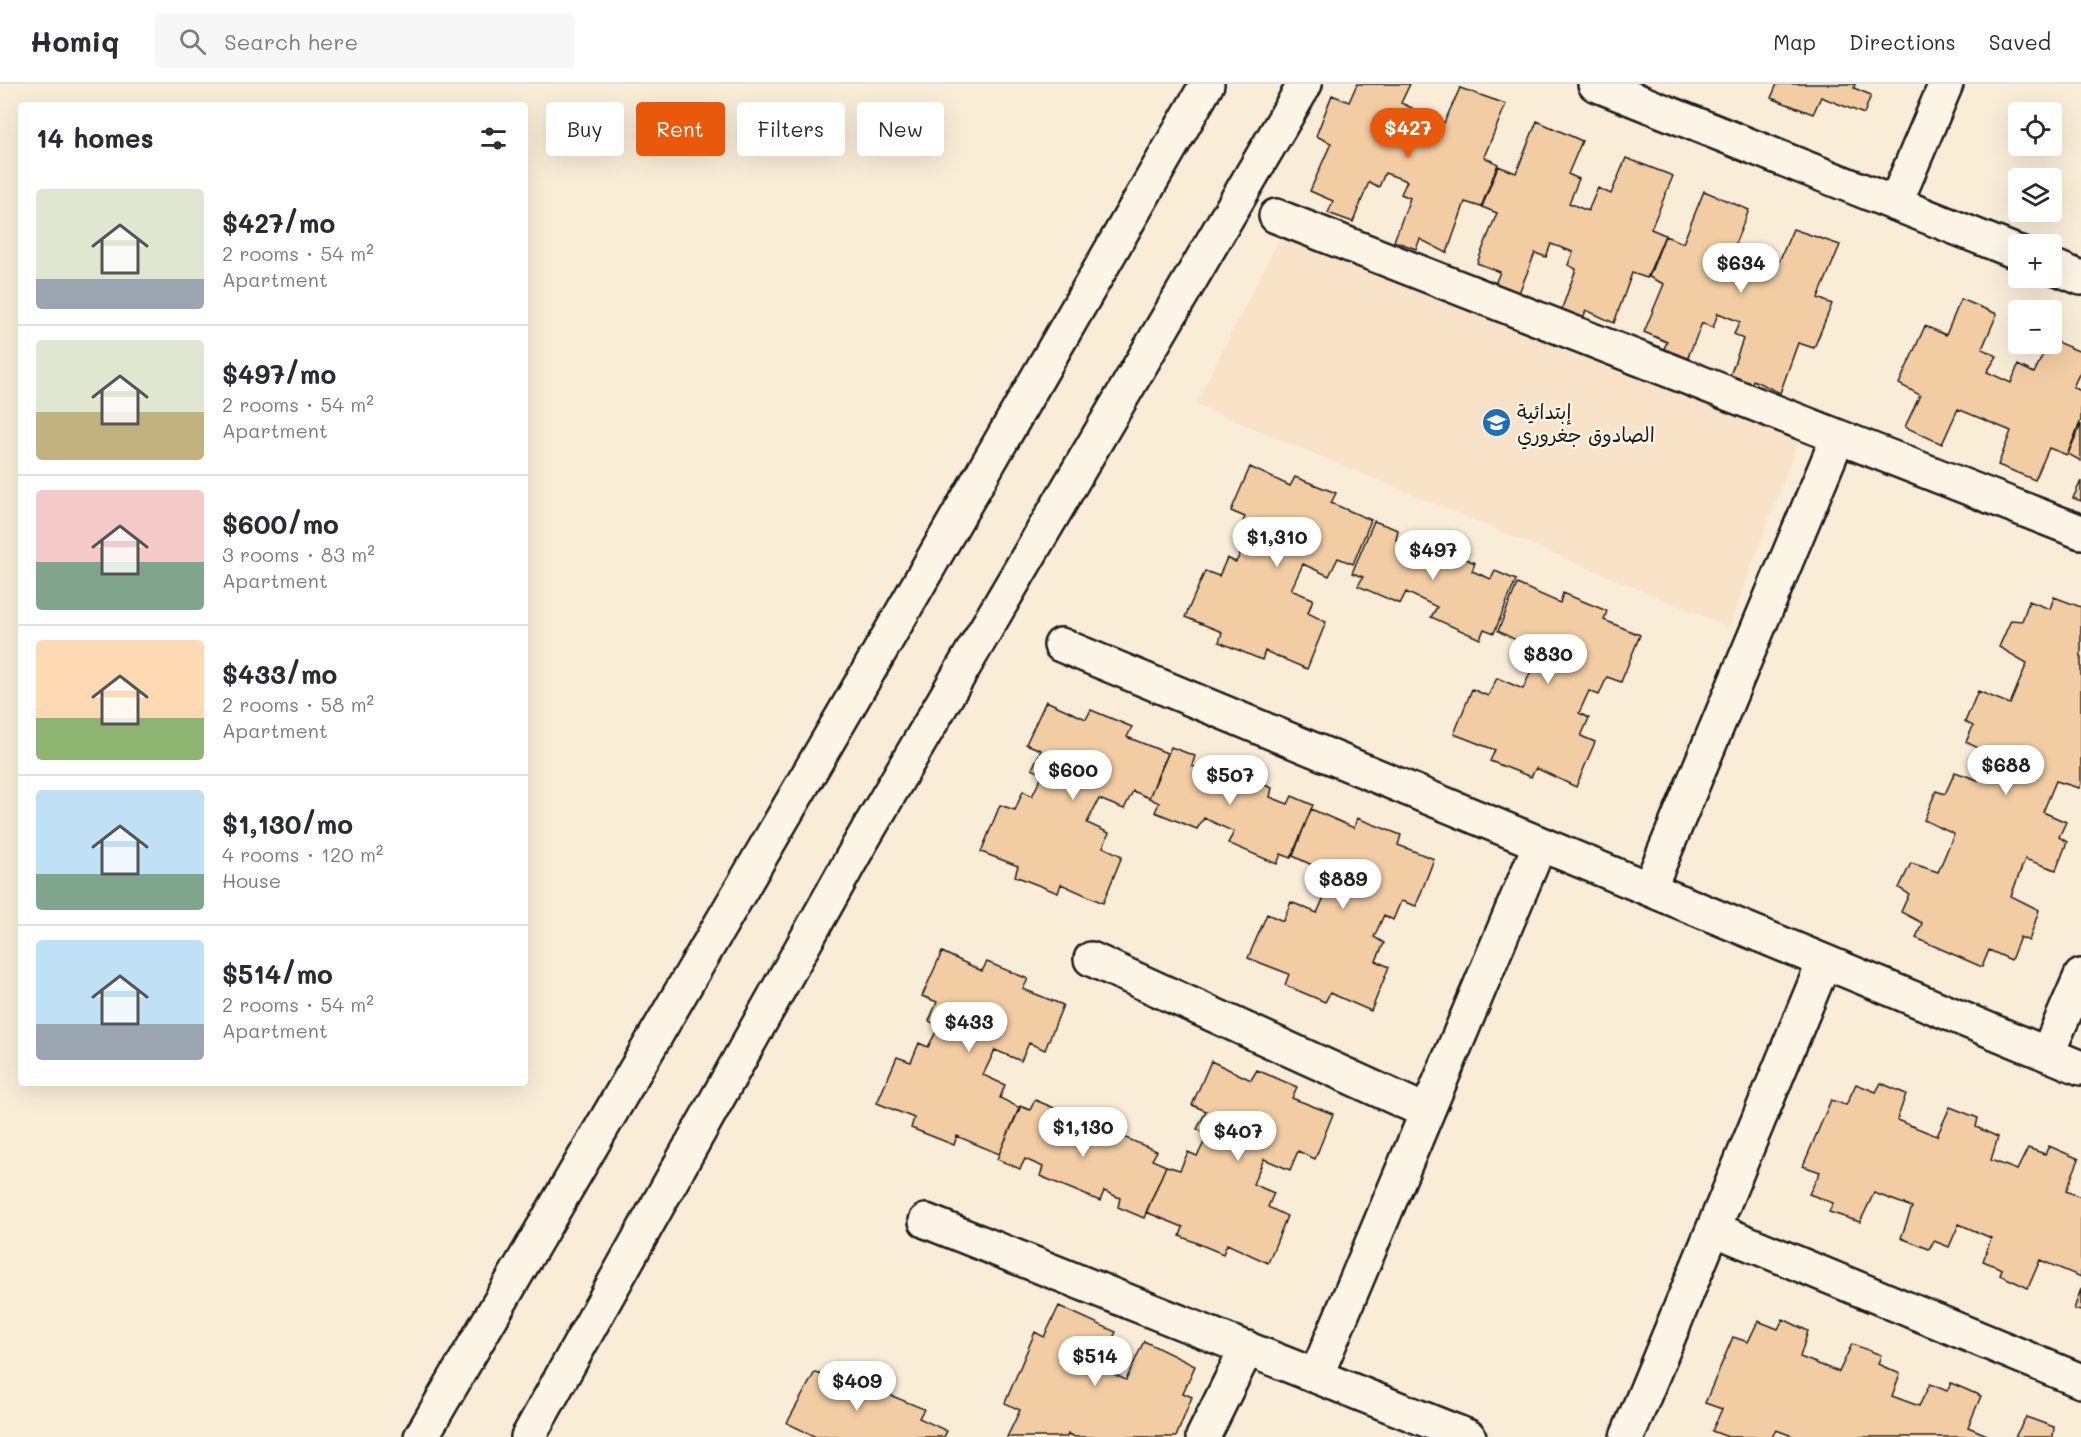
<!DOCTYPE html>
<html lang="en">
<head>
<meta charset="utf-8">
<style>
  :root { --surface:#fff; --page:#f7f7f7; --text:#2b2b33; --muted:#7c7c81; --line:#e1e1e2; --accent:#ea580c }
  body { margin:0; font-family:Mali,"Playpen Sans Arabic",sans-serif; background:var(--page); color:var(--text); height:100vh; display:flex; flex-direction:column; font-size:22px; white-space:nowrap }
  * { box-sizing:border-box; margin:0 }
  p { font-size:20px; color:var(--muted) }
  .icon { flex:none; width:33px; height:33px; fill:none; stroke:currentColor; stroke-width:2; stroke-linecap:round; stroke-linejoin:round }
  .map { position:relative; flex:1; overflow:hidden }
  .panel { position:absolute; left:18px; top:18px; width:510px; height:984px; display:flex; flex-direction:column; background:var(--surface); border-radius:6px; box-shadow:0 6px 24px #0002 }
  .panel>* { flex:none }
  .hud { position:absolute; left:546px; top:18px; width:570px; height:54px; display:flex; gap:12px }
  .tools { position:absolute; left:2008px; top:18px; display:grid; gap:12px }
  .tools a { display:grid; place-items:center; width:54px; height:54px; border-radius:6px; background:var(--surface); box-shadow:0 6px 24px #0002; font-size:30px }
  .price { position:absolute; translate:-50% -51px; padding:0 14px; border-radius:21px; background:#fff; color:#222; font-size:20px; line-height:39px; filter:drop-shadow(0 2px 3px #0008) }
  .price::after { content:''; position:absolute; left:50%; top:36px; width:18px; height:14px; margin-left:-9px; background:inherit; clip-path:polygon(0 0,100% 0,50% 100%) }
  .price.current { background:var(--accent); color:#fff }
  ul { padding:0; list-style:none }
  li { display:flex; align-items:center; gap:18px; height:150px; padding:0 18px }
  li+li { border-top:2px solid var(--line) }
  li span { display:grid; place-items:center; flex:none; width:168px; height:120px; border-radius:6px; color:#555 }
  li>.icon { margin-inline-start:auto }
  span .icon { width:72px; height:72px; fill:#fffc; stroke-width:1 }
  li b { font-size:26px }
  h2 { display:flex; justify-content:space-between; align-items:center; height:72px; padding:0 18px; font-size:26px }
  .chip { padding:0 21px; border-radius:6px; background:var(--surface); box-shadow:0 6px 24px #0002; font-size:21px; line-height:54px }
  .chip.current { background:var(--accent); color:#fff }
  header { display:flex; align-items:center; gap:36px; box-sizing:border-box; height:84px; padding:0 30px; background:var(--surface); border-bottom:2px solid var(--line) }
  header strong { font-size:28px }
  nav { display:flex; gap:33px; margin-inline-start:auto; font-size:21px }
  .search { width:420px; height:54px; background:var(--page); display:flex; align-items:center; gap:15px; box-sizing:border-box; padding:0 21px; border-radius:6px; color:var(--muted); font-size:22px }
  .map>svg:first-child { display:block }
</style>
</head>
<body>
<header>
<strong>Homiq</strong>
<div class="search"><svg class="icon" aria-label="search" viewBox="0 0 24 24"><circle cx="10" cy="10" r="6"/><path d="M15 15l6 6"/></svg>Search here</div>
<nav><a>Map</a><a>Directions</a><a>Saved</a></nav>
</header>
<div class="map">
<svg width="2081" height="1353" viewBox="0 0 2081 1353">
  <rect width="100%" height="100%" fill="#faedd8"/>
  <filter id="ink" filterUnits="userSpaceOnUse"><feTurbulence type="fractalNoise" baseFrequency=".0167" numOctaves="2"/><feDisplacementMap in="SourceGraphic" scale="12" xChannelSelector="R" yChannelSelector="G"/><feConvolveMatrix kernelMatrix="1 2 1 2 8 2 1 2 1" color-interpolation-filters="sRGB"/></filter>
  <g filter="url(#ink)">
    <!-- built -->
    <path fill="#f8e3c8" d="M 1283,147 L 1798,358 L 1729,543 L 1195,320 Z"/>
    <!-- building -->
    <path fill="#f2cca2" stroke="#1c1c1c" stroke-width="1.5" d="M 1357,0 L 1410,0 L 1401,19 L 1412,24 L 1402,48 L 1422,57 L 1432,33 L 1444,39 L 1460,4 L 1506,20 L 1484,73 L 1498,80 L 1481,123 L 1465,118 L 1447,169 L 1420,155 L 1416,165 L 1394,157 L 1410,114 L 1401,110 L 1407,97 L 1385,89 L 1379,103 L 1369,98 L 1353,138 L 1328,129 L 1333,117 L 1310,107 L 1331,59 L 1316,52 L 1332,11 L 1349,18 Z
      M 1777,0 L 1855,0 L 1854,4 L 1871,11 L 1864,30 L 1821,13 L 1813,30 L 1771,14 Z
      M 1537,37 L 1582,57 L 1568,90 L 1579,95 L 1569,119 L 1588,127 L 1598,104 L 1611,110 L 1626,74 L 1673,92 L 1651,145 L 1665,151 L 1647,194 L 1632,189 L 1614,239 L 1586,226 L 1583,235 L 1561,227 L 1576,185 L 1568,181 L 1573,168 L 1551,160 L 1546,173 L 1535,169 L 1519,209 L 1495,200 L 1500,188 L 1477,179 L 1497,129 L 1482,123 L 1498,82 L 1516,89 Z
      M 1704,107 L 1749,126 L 1735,160 L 1747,165 L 1736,188 L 1755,197 L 1765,174 L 1778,180 L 1793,145 L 1840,161 L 1818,214 L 1832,220 L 1814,264 L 1798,259 L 1780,309 L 1753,296 L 1750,306 L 1728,297 L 1743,255 L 1734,250 L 1740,238 L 1718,229 L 1713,244 L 1702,239 L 1686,278 L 1662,269 L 1667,258 L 1644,248 L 1664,200 L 1649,193 L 1665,152 L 1683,159 Z
      M 1961,215 L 1997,230 L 1982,265 L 1997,272 L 1987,288 L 2011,299 L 2018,281 L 2034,289 L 2048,260 L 2052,260 L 2052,256 L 2081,268 L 2081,286 L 2073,303 L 2081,307 L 2081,336 L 2067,371 L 2049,364 L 2035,396 L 1998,381 L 2011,347 L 1958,325 L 1942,360 L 1905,343 L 1920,311 L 1899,300 L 1925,242 L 1946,251 Z
      M 2081,340 L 2081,377 L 2068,370 Z
      M 1250,383 L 1290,402 L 1295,393 L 1336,409 L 1331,419 L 1371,436 L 1353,480 L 1338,474 L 1329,492 L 1303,480 L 1291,506 L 1313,515 L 1308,529 L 1326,538 L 1307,585 L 1265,567 L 1262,576 L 1219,558 L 1222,548 L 1185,533 L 1205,487 L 1219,492 L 1227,474 L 1236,478 L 1247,456 L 1237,451 L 1245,433 L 1231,427 Z
      M 2081,397 L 2081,417 L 2073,414 Z
      M 1374,437 L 1398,446 L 1396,456 L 1412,462 L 1416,453 L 1475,479 L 1472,487 L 1491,495 L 1495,487 L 1516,496 L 1494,549 L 1484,545 L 1480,555 L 1431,533 L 1437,523 L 1406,508 L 1400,520 L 1358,502 L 1363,493 L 1352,489 Z
      M 1517,500 L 1560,519 L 1563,509 L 1607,527 L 1604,536 L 1640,551 L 1621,598 L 1607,593 L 1599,611 L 1589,607 L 1579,629 L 1589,634 L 1581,652 L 1595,658 L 1576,703 L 1536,684 L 1531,693 L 1490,677 L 1495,666 L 1454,650 L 1472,605 L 1488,612 L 1497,594 L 1523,605 L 1534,580 L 1513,570 L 1518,557 L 1498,547 Z
      M 2054,513 L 2081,523 L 2081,700 L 2079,704 L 2056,697 L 2043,728 L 2066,738 L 2059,753 L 2067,758 L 2056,786 L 2025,775 L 2011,812 L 2039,826 L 2029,857 L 2020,853 L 2011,876 L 1989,866 L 1982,883 L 1916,854 L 1922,839 L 1901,828 L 1909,810 L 1899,804 L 1911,779 L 1938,788 L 1954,750 L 1924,736 L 1936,707 L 1945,710 L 1955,688 L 1978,696 L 1988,669 L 1966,658 L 1973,642 L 1965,638 L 1978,607 L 2010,620 L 2027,579 L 1999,563 L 2011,536 L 2022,537 L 2029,517 L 2050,525 Z
      M 1046,617 L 1086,635 L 1091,626 L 1132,643 L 1127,653 L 1167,669 L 1149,714 L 1133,707 L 1124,725 L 1099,715 L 1087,739 L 1109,749 L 1103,763 L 1122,772 L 1103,819 L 1061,800 L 1058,809 L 1015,792 L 1018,782 L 981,768 L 1000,721 L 1015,726 L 1023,707 L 1032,712 L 1043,690 L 1032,685 L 1041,666 L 1026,660 Z
      M 1171,663 L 1195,672 L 1192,682 L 1209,688 L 1213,679 L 1272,704 L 1270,713 L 1288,720 L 1292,712 L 1313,721 L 1291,774 L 1281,770 L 1277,780 L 1228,759 L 1234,748 L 1204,734 L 1197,745 L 1155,728 L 1159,719 L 1149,714 Z
      M 1311,725 L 1354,744 L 1357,734 L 1401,751 L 1398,761 L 1434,775 L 1416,822 L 1401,817 L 1393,836 L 1384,831 L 1374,853 L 1384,859 L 1376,877 L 1389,883 L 1371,927 L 1330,909 L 1325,918 L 1285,901 L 1289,890 L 1248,874 L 1267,830 L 1283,837 L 1291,818 L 1317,829 L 1328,804 L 1307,795 L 1312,781 L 1293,772 Z
      M 942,868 L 982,887 L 987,878 L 1028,895 L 1023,905 L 1063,921 L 1045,966 L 1029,959 L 1021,977 L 995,966 L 983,991 L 1005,1001 L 1000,1014 L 1020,1024 L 999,1070 L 957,1052 L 954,1061 L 911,1044 L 914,1034 L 877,1019 L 897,973 L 911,978 L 919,959 L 928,963 L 939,942 L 929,937 L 937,918 L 922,912 Z
      M 1211,977 L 1251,996 L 1257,986 L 1297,1003 L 1292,1014 L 1333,1030 L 1315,1075 L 1298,1067 L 1290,1086 L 1264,1075 L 1253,1100 L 1274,1109 L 1268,1123 L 1287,1132 L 1268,1179 L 1227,1160 L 1223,1170 L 1180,1152 L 1183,1143 L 1146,1128 L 1166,1082 L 1180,1086 L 1188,1068 L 1197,1072 L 1208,1051 L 1197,1045 L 1206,1027 L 1192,1021 Z
      M 1881,999 L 1906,1010 L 1897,1036 L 1937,1052 L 1950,1023 L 1978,1034 L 1976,1043 L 1998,1053 L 1991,1076 L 2017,1086 L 2028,1064 L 2045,1070 L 2049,1062 L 2079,1075 L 2066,1107 L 2081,1113 L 2081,1193 L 2040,1176 L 2028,1204 L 2000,1191 L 2002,1185 L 1983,1177 L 1991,1154 L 1959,1140 L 1949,1163 L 1934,1157 L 1929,1165 L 1901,1154 L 1912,1123 L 1874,1109 L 1860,1138 L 1829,1128 L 1833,1119 L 1809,1110 L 1820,1088 L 1803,1082 L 1831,1016 L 1846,1021 L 1856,1000 L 1876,1008 Z
      M 1035,1016 L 1083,1036 L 1078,1048 L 1108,1061 L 1114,1049 L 1157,1067 L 1152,1076 L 1166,1082 L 1144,1134 L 1118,1123 L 1120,1114 L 1104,1107 L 1100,1117 L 1040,1092 L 1043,1083 L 1025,1075 L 1020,1085 L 997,1075 L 1020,1022 L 1030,1026 Z
      M 2081,1205 L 2081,1227 L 2074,1225 Z
      M 1059,1222 L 1116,1248 L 1098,1283 L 1126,1296 L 1144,1257 L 1195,1282 L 1183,1309 L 1192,1313 L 1176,1353 L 1075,1353 L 1068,1350 L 1067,1353 L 1007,1353 L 1020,1326 L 1005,1319 L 1035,1248 L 1044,1253 Z
      M 1783,1235 L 1808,1247 L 1800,1273 L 1839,1288 L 1852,1260 L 1881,1271 L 1878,1280 L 1900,1290 L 1892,1312 L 1919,1322 L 1930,1300 L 1947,1307 L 1951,1299 L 1981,1312 L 1968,1343 L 1992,1353 L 1795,1353 L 1776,1346 L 1772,1353 L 1728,1353 L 1712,1347 L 1722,1325 L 1705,1319 L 1733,1253 L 1748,1258 L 1758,1237 L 1778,1245 Z
      M 815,1288 L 841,1301 L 846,1293 L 924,1325 L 919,1334 L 947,1347 L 944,1353 L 816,1353 L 787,1339 Z
      M 2026,1333 L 2054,1343 L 2053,1353 L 2015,1353 Z"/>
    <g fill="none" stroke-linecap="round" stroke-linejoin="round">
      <defs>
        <path id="minor" d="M 1595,0 L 2019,169
          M 1895,120 L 1946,0
          M 1276,132 L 2081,448
          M 2052,182 L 2081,194
          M 1061,561 L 2081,984
          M 1649,805 L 1838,353
          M 1091,875 L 1427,1028
          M 2047,970 L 2081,892
          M 926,1137 L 1469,1353
          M 1714,1145 L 2081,1297
          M 1316,1292 L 1540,760
          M 421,1353 L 846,626 L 1207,0
          M 528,1353 L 861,758 L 1305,0
          M 1203,1353 L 1247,1264
          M 1627,1353 L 1824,878"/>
      </defs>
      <!-- minor casing -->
      <use href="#minor" stroke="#1c1c1c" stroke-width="38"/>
      <!-- minor -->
      <use href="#minor" stroke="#fcf5e5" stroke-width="33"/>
    </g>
  </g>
  <!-- icons -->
  <defs>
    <symbol id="school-disc" viewBox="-11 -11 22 22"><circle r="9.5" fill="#1f6fb2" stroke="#fcf5e5"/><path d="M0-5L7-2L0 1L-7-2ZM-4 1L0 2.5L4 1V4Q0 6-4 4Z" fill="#fff"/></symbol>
  </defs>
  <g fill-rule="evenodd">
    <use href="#school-disc" x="1480" y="322" width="33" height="33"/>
  </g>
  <g text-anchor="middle" stroke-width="4.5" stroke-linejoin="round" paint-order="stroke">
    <!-- poi labels -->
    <g font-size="20" fill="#1c1c1c" stroke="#fcf5e5" text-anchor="start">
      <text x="1517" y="335">إبتدائية<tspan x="1517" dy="23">الصادوق جغروري</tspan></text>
    </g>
  </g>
</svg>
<div class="tools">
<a><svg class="icon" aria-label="locate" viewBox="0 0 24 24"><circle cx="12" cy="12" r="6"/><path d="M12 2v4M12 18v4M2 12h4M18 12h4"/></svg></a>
<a><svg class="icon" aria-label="layers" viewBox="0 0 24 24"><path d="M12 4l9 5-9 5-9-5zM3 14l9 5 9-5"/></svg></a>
<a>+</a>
<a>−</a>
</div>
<b class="price current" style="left:1408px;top:75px">$427</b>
<b class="price" style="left:1741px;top:210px">$634</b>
<b class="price" style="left:1277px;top:484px">$1,310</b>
<b class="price" style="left:1433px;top:497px">$497</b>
<b class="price" style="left:1548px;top:601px">$830</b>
<b class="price" style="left:2006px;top:712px">$688</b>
<b class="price" style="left:1073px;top:717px">$600</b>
<b class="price" style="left:1230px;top:722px">$507</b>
<b class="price" style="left:1343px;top:826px">$889</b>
<b class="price" style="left:969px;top:969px">$433</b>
<b class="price" style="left:1083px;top:1074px">$1,130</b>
<b class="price" style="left:1238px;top:1078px">$407</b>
<b class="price" style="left:1095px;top:1303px">$514</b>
<b class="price" style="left:857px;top:1328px">$409</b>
<div class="hud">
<a class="chip">Buy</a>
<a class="chip current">Rent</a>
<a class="chip">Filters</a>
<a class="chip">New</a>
</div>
<section class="panel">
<h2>14 homes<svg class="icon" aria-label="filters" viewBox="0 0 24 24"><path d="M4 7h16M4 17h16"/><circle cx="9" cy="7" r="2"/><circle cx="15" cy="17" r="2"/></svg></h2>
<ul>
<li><span style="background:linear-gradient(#dfe7d0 75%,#9aa5b1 0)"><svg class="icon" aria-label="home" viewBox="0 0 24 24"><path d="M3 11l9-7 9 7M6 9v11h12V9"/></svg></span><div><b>$427/mo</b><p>2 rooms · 54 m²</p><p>Apartment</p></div></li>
<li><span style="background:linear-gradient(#dfe7d0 60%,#c2b280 0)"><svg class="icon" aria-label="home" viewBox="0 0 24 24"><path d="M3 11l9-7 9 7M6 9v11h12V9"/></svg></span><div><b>$497/mo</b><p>2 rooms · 54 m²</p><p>Apartment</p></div></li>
<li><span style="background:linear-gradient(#f6c9c9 60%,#7fa58c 0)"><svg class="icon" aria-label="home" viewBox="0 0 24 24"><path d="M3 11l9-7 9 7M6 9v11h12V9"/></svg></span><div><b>$600/mo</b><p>3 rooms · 83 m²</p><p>Apartment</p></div></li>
<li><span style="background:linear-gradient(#ffd9b3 65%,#8fb573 0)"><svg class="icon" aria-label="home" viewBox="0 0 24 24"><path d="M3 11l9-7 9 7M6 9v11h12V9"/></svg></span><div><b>$433/mo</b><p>2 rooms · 58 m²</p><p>Apartment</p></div></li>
<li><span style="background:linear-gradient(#bfe0f5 70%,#7fa58c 0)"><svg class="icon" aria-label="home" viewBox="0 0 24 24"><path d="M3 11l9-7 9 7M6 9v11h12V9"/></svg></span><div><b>$1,130/mo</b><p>4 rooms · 120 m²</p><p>House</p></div></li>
<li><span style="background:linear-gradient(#bfe0f5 70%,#9aa5b1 0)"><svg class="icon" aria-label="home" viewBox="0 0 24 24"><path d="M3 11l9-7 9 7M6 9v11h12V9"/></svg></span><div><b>$514/mo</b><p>2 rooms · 54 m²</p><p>Apartment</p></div></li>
</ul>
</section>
</div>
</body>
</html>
